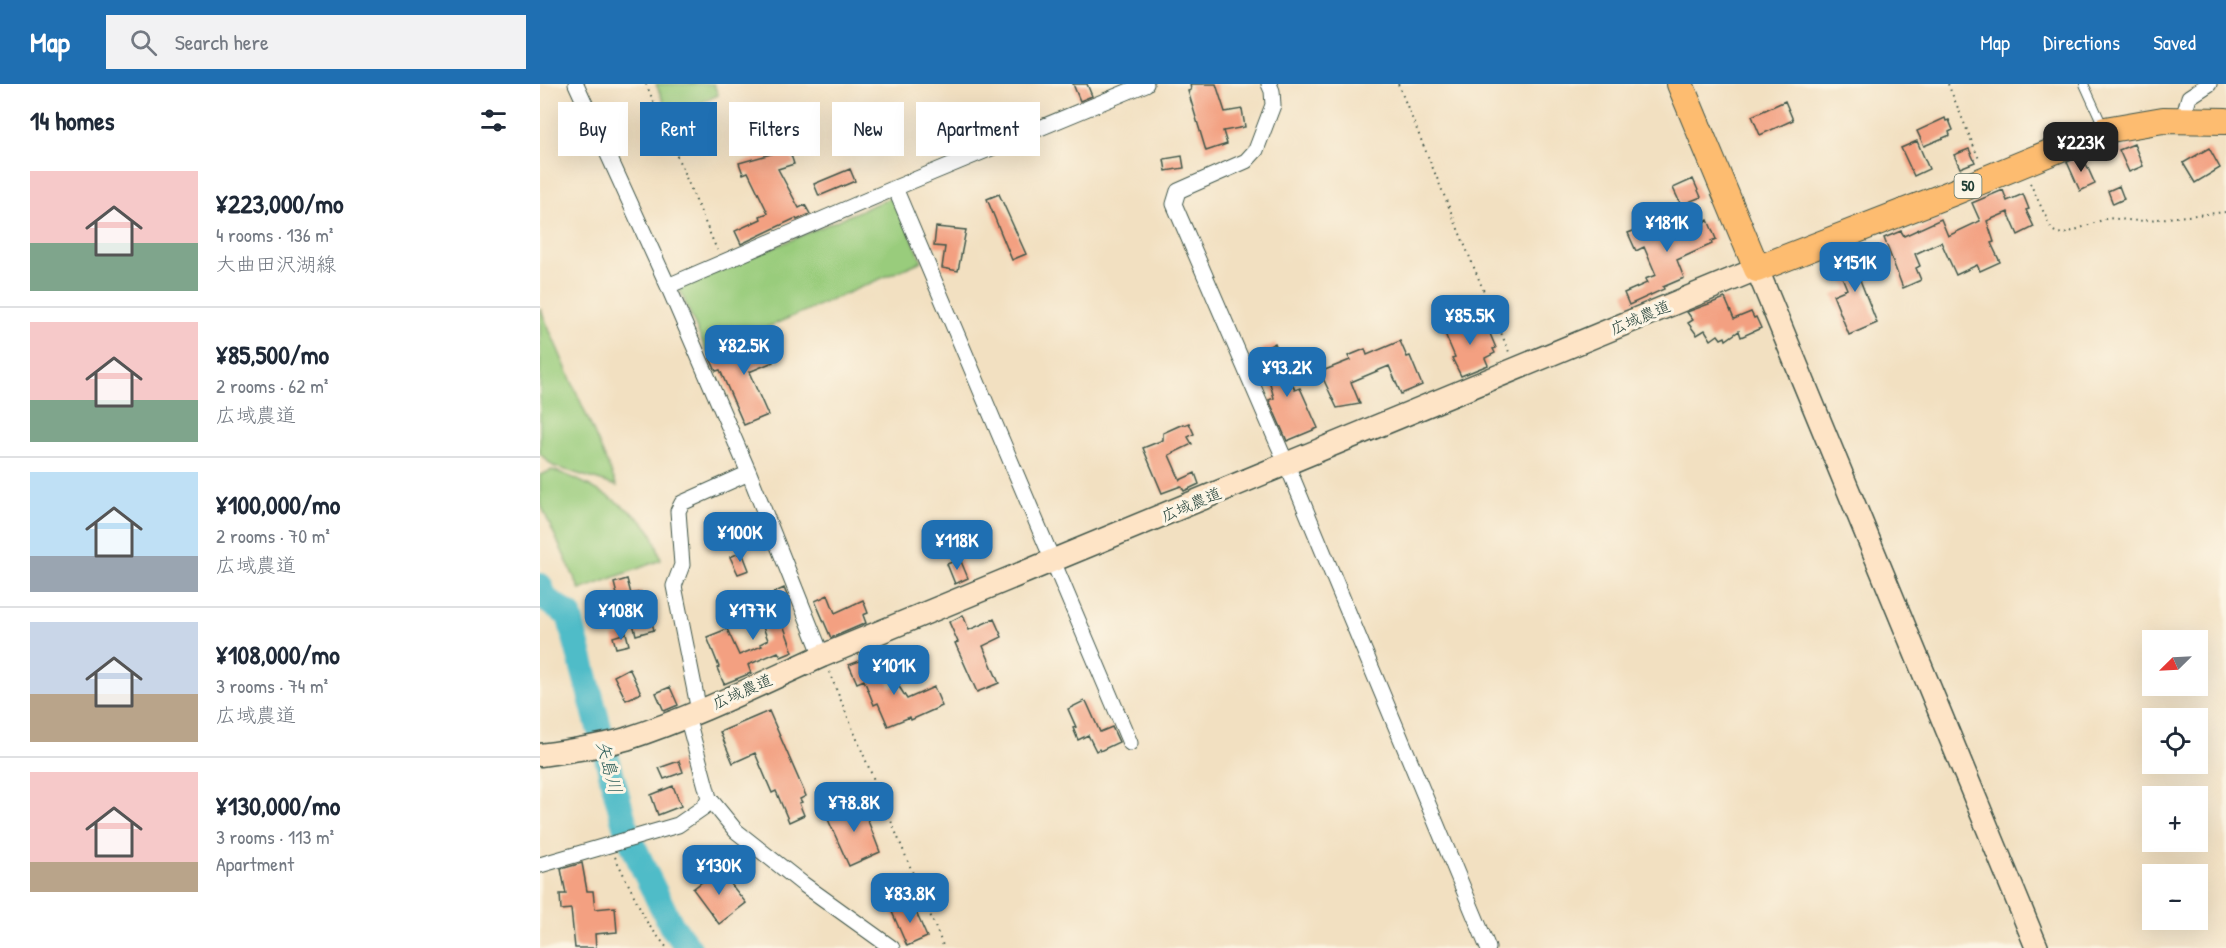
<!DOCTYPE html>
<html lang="en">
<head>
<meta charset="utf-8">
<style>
  :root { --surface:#fff; --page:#f2f2f3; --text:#1f2937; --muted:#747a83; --line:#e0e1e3; --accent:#1f6fb2 }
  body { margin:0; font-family:"Patrick Hand","Klee One",sans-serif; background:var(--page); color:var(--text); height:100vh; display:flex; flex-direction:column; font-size:22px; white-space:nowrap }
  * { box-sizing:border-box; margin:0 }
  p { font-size:20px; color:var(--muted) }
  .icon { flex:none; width:33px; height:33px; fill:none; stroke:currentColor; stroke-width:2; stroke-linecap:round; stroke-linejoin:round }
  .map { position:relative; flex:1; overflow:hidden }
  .details { display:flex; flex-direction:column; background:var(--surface); width:540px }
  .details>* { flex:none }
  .hud { position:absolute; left:18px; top:18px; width:570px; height:54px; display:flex; gap:12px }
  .needle { width:39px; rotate:246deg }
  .buttons { position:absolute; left:1602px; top:546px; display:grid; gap:12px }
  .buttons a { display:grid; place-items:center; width:66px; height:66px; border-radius:0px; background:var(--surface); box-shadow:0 6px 24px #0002; font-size:30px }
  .price { position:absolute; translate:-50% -51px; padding:0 14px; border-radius:12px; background:var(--accent); color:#fff; font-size:20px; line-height:39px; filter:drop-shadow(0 2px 3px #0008) }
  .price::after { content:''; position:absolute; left:50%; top:36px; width:18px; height:14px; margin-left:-9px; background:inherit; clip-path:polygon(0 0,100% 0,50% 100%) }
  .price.current { background:#222; color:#fff }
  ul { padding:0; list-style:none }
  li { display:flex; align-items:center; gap:18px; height:150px; padding:0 30px }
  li+li { border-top:2px solid var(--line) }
  li span { display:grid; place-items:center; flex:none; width:168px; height:120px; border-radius:0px; color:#555 }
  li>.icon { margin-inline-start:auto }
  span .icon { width:72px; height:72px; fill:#fffc; stroke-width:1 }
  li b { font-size:26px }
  h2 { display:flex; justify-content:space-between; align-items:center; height:72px; padding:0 30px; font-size:26px }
  .tag { padding:0 21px; border-radius:0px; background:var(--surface); box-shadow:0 6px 24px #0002; font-size:21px; line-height:54px }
  .tag.current { background:var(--accent); color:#fff }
  header { display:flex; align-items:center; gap:36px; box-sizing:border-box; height:84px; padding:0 30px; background:var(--accent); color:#fff }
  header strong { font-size:28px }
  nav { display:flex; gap:33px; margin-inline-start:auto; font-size:21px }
  .search { width:420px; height:54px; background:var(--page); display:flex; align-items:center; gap:15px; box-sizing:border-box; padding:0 21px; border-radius:0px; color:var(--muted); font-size:22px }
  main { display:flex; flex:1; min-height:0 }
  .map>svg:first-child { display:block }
</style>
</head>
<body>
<header>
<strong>Map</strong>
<div class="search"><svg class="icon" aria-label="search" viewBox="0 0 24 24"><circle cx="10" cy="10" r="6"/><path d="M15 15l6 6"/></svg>Search here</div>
<nav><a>Map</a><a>Directions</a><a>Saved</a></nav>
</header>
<main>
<section class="details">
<h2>14 homes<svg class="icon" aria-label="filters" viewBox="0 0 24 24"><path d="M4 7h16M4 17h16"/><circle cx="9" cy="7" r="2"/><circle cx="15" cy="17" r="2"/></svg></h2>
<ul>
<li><span style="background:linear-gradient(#f6c9c9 60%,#7fa58c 0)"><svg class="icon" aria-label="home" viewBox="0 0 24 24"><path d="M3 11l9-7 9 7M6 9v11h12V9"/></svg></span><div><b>¥223,000/mo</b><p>4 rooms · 136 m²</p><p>大曲田沢湖線</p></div></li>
<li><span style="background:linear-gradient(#f6c9c9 65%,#7fa58c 0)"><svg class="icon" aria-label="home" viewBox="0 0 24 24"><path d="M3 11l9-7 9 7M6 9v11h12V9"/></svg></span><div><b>¥85,500/mo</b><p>2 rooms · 62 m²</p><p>広域農道</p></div></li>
<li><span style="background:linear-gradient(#bfe0f5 70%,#9aa5b1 0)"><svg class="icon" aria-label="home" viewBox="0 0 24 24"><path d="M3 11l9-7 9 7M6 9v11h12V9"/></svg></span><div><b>¥100,000/mo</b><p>2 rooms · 70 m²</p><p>広域農道</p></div></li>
<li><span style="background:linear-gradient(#c9d6e8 60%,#b9a48a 0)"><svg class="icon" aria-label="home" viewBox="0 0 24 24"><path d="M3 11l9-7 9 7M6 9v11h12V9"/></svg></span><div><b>¥108,000/mo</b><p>3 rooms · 74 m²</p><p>広域農道</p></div></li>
<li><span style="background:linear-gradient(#f6c9c9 75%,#b9a48a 0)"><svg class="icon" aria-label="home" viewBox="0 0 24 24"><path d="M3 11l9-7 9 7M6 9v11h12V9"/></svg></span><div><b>¥130,000/mo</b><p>3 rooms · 113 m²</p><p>Apartment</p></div></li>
</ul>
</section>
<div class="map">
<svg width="1686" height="864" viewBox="0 0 1686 864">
  <rect width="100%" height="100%" fill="#fcf5e5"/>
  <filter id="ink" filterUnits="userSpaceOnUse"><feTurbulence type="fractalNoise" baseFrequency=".0167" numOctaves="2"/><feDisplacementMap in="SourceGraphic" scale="12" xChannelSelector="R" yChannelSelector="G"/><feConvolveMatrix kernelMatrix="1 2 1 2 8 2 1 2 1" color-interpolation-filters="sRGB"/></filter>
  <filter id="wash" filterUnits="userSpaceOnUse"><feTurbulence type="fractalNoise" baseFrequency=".008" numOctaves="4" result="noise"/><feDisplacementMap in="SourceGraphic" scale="24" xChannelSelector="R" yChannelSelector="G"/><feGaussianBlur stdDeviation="1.35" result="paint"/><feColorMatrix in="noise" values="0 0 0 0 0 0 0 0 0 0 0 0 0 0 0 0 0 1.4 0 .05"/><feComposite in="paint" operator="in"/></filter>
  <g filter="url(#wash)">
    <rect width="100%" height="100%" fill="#f2e0c1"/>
    <!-- green -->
    <path fill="#99cc7c" stroke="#5c8458" stroke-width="1.5" d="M 116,0 L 174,0 L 178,11 L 130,33 Z
      M 354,112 L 382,177 L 167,269 L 139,204 Z
      M 0,224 L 77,402 L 13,382 L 0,370 Z
      M 12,386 C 40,394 90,422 109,445 C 115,453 118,466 121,476 L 40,506 L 0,419 L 0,391 Z"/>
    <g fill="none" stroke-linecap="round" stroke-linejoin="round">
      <!-- river -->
      <path stroke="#4fbcc8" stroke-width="26" d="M 0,502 L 5,515 L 29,531 L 86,745 L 105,788 L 131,841 L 149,864"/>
    </g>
    <g id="blocks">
      <!-- building -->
      <path fill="#f3a081" d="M 533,0 L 547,0 L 552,12 L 540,17 Z
        M 650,0 L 676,0 L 685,28 L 702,25 L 705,43 L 683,47 L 687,60 L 666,67 L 648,7 L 651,6 Z
        M 1245,17 L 1253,36 L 1220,51 L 1212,32 Z
        M 1405,34 L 1406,37 L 1409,36 L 1413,46 L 1409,48 L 1410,51 L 1384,62 L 1377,47 Z
        M 1377,57 L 1389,85 L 1374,92 L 1361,64 Z
        M 1594,60 L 1603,82 L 1589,88 L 1579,66 Z
        M 1669,64 L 1680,84 L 1655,99 L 1643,79 Z
        M 249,65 L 254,80 L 238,85 L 259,124 L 265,121 L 270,130 L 257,136 L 256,134 L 201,160 L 195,147 L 221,135 L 220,132 L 228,129 L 208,88 L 203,90 L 199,79 Z
        M 1429,65 L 1435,78 L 1420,84 L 1414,71 Z
        M 642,72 L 644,84 L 626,87 L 624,75 Z
        M 1539,73 L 1543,73 L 1555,100 L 1540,107 L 1527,78 Z
        M 310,85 L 315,97 L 279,112 L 274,100 Z
        M 1153,95 L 1161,113 L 1141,121 L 1133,104 Z
        M 1579,102 L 1584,115 L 1573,120 L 1568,107 Z
        M 1463,106 L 1467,117 L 1483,110 L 1489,125 L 1486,126 L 1494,143 L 1478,151 L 1468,128 L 1447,137 L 1454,158 L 1451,159 L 1460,178 L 1440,187 L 1437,181 L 1416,191 L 1401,158 L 1375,170 L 1380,182 L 1376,184 L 1381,196 L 1363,204 L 1344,154 L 1361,147 L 1364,152 L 1401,135 L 1408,152 L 1440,137 L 1432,119 Z
        M 459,110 L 486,170 L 474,175 L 472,176 L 447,115 Z
        M 1136,132 L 1143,148 L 1168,136 L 1176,155 L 1171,157 L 1172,160 L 1137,176 L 1144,194 L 1123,203 L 1124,205 L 1089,221 L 1084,209 L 1107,199 L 1105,195 L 1116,191 L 1104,163 L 1096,167 L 1088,149 L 1106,142 L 1107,145 Z
        M 396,143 L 426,146 L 418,187 L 402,184 L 405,163 L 394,162 Z
        M 1322,165 L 1333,190 L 1320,196 L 1337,239 L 1309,251 L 1293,211 L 1307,205 L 1295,176 Z
        M 1185,214 L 1194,235 L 1211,228 L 1214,234 L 1216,233 L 1221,244 L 1201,253 L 1199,247 L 1186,256 L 1185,253 L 1181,255 L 1178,251 L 1171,256 L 1165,246 L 1157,251 L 1148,239 L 1153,236 L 1147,228 Z
        M 939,236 L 941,239 L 945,238 L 956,264 L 953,265 L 955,269 L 945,274 L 948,281 L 921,292 L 912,274 L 915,273 L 903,245 L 923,237 L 925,242 Z
        M 222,250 L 233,278 L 209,288 L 228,331 L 204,341 L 180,286 L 176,287 L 170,274 Z
        M 860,257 L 867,273 L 870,272 L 882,301 L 861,310 L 849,282 L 811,298 L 820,320 L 797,324 L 780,288 L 810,276 L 808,272 L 825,265 L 827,271 Z
        M 735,259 L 755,306 L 760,304 L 778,344 L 747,357 L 729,316 L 734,314 L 721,266 Z
        M 649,339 L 654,350 L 648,353 L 652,360 L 629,371 L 640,396 L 655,389 L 659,400 L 644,407 L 641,402 L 622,409 L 603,364 L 623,356 L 623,349 L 643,340 L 644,341 Z
        M 202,468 L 209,486 L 198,490 L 190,473 Z
        M 420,475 L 428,494 L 415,500 L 407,480 Z
        M 87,495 L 91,510 L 101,508 L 103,517 L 106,517 L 114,546 L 96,551 L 89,524 L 81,526 L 74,499 Z
        M 244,504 L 249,516 L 236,521 L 253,568 L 241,573 L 238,568 L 208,581 L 211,589 L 184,600 L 177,584 L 179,583 L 167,553 L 187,545 L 199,571 L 222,562 L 220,560 L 228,556 L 213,518 Z
        M 288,511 L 295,529 L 323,516 L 328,529 L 323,531 L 326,539 L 291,554 L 275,517 Z
        M 423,531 L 429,546 L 454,535 L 462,553 L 443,562 L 459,599 L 437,608 L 415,559 L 418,558 L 409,538 Z
        M 86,549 L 89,561 L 76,564 L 73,553 Z
        M 322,576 L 326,586 L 339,581 L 339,583 L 342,582 L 351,604 L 358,601 L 367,615 L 394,603 L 402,622 L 371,636 L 370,633 L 348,642 L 338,619 L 334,621 L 324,596 L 317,599 L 309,581 Z
        M 89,584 L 101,609 L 86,616 L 74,592 Z
        M 130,603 L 138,621 L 124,627 L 116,609 Z
        M 544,617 L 547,619 L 560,648 L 572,643 L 579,658 L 560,667 L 559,665 L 556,667 L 548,651 L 538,656 L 533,644 L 536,643 L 528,625 Z
        M 229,627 L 266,712 L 260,715 L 262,718 L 259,719 L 264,731 L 249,738 L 236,707 L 232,709 L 215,669 L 193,679 L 180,648 Z
        M 139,677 L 143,688 L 124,695 L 119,684 Z
        M 133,702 L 141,722 L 118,731 L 111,711 Z
        M 320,716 L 340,768 L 309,782 L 286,731 Z
        M 42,779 L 47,807 L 53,807 L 55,825 L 75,823 L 77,848 L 55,850 L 56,864 L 35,864 L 31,825 L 21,826 L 20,810 L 26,810 L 21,785 Z
        M 179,785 L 206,819 L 179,840 L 153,805 Z
        M 372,819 L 387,853 L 367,862 L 352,828 Z"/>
    </g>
  </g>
  <g filter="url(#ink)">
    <use href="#blocks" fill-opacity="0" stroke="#3f5549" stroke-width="1.5"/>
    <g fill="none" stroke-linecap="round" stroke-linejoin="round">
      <defs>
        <path id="lane" d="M 1544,0 L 1563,42"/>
        <path id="street" d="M 36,0 L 128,202 L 209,389 L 282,572
          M 729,0 L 732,7 L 733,21 L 716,66 L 706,77 L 638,107 L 634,120 L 747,381 L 948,864
          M 1643,35 L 1649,13 L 1669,0
          M 355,104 L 590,659
          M 128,202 L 355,104 L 606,0
          M 159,627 L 134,502 L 142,481 L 138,427 L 142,419 L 209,389
          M 147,632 L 169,714 L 196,747 L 263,800 L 352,864
          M 0,781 L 138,741 L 164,723 L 169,714"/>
        <path id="secondary" d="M 0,671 C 29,667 58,663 86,655 C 154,633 218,601 282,572 L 1217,185 L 1497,864"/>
        <path id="primary" d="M 1140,0 L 1217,185 L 1412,109 L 1565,46 L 1623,36 L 1686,37"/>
      </defs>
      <!-- lane casing -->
      <use href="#lane" stroke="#3f5549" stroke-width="10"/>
      <!-- street casing -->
      <use href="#street" stroke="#3f5549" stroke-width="17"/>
      <!-- secondary casing -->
      <use href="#secondary" stroke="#3f5549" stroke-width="25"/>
      <!-- primary casing -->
      <use href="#primary" stroke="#3f5549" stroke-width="28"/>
      <!-- path -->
      <path stroke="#3f5549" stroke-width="2" stroke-dasharray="1.5 4.5" stroke-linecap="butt" d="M 106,0 L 177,166
        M 858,0 L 969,268
        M 1408,0 L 1439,75
        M 1490,99 L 1512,146 L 1517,149 L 1524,150 L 1568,134 L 1598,137 L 1686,128
        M 289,588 L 404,864
        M 75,773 L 108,840 L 127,864"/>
      <!-- lane -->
      <use href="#lane" stroke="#fff" stroke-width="8"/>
      <!-- street -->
      <use href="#street" stroke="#fff" stroke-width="15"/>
      <!-- secondary -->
      <use href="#secondary" stroke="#fee4c6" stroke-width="22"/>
      <!-- primary -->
      <use href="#primary" stroke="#fdbc70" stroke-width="26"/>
    </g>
  </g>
  <g text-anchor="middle" stroke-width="6" stroke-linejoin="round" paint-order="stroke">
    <!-- shield labels -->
    <rect fill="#fcf5e5" stroke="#617469" stroke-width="1.5" x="1414.5" y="90" width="27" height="24" rx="4.5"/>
    <g font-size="15" font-weight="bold" fill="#1f3d34">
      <text x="1428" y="107">50</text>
    </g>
    <!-- street labels -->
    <g font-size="16" fill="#1f3d34" stroke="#fcf5e5">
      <text transform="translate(1100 233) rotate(-23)" y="6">広域農道</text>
      <text transform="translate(651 420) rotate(-23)" y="6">広域農道</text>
      <text transform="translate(202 607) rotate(-24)" y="6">広域農道</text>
    </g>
    <!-- water labels -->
    <g font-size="18" font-style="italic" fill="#2b5d59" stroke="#fcf5e5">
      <text transform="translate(69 683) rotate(75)" y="6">矢島川</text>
    </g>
  </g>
</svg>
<div class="buttons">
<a><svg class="needle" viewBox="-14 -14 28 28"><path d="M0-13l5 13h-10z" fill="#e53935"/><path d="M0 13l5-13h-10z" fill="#747a83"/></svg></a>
<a><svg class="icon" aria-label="locate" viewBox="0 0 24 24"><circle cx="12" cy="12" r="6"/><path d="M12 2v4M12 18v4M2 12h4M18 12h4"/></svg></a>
<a>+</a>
<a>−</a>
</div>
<b class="price current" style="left:1541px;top:89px">¥223K</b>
<b class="price" style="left:1127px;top:169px">¥181K</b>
<b class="price" style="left:1315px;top:209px">¥151K</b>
<b class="price" style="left:930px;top:262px">¥85.5K</b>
<b class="price" style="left:204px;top:292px">¥82.5K</b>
<b class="price" style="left:747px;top:314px">¥93.2K</b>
<b class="price" style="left:200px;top:479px">¥100K</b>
<b class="price" style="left:417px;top:487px">¥118K</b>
<b class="price" style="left:81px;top:557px">¥108K</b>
<b class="price" style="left:213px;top:557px">¥177K</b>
<b class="price" style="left:354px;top:612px">¥101K</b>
<b class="price" style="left:314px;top:749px">¥78.8K</b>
<b class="price" style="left:179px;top:812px">¥130K</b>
<b class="price" style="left:370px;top:840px">¥83.8K</b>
<div class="hud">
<a class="tag">Buy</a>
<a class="tag current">Rent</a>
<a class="tag">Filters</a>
<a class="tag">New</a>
<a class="tag">Apartment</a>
</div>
</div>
</main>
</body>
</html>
